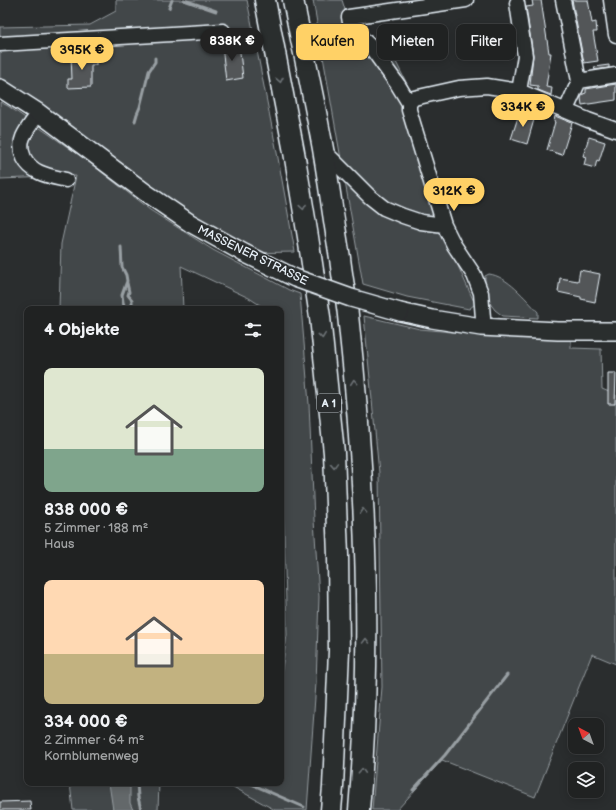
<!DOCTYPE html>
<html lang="de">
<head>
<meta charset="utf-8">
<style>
  :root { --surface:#202222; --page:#2d2f2f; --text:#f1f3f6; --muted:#a2a4a5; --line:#3d3f40; --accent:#ffd166 }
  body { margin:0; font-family:"Balsamiq Sans",sans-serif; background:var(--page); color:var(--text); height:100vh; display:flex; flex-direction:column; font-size:15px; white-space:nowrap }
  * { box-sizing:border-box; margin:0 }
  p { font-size:13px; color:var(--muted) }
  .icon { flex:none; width:22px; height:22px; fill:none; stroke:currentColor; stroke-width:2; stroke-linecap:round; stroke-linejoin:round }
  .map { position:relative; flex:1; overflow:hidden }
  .side { position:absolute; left:24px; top:306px; width:260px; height:480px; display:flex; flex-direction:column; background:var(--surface); border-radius:8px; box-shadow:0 2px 10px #0003,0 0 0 1px var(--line) }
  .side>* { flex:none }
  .top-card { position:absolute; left:296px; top:24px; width:260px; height:36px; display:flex; gap:8px }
  .needle { width:26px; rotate:319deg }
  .fabs { position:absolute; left:568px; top:718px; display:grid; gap:8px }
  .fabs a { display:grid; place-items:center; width:36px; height:36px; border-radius:8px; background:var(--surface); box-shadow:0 2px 10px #0003,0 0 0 1px var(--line); font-size:20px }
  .price { position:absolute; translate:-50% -34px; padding:0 9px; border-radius:14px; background:var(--accent); color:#111; font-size:13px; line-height:26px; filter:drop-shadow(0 1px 2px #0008) }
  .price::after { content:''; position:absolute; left:50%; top:24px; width:12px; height:9px; margin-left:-6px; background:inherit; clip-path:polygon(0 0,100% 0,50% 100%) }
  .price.active { background:#222; color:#fff }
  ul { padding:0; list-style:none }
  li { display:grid; align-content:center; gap:8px; height:212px; padding:0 20px }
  li span { display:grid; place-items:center; height:124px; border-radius:8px; color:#555 }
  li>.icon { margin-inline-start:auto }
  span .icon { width:72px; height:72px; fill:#fffc; stroke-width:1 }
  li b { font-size:17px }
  h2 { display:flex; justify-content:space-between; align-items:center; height:48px; padding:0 20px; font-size:17px }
  .chip { padding:0 14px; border-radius:8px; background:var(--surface); box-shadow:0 2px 10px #0003,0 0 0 1px var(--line); font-size:14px; line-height:36px }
  .chip.active { background:var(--accent); color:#111 }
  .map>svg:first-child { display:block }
</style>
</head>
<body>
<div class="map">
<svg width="616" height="810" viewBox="0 0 616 810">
  <rect width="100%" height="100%" fill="#2a2d2e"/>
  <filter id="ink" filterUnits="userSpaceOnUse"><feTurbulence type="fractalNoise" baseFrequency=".025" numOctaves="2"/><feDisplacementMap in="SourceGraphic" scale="8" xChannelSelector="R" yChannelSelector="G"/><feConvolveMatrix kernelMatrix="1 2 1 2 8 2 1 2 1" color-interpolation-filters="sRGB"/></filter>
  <g filter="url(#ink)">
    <!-- green -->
    <path fill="#424648" stroke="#959ca0" d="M 116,0 L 247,0 L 278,158 L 295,252 L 244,253 L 0,88 L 0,27 L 90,25 L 116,11 Z
      M 313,0 L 342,0 L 346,13 L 370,46 L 386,42 L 414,98 L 438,221 L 475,304 L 469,309 L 407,297 L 363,284 Z
      M 0,102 L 8,106 L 85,159 L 150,210 L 213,250 L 289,290 L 300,294 L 309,404 L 314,520 L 319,597 L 316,683 L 307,810 L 275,810 L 226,783 L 281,783 L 281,675 L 287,635 L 281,433 L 281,309 L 266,309 L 249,298 L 181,266 L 183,309 L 59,309 L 61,244 L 76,176 L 0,179 Z
      M 489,274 C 507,276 526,299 538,312 L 538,318 L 503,316 L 495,310 L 489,302 L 485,292 L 485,276 Z
      M 364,316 L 420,329 L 484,335 L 571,338 L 571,348 L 601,349 L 602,389 L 616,395 L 616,664 L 592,654 L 535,797 L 442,760 L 397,810 L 372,810 L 382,687 L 379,473 Z
      M 27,434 L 27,521 L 25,520 Z
      M 70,783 L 159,783 L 158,810 L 73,810 Z"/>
    <!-- water -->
    <path fill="#63686b" stroke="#989fa3" d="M 109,783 L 130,783 L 130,803 L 133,810 L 113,810 Z"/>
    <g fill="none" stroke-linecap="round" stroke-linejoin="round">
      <!-- stream -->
      <path stroke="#989fa3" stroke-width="3" d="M 184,0 L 216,11
        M 169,8 L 172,0
        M 135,121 L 137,114 L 140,107 L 149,71 L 155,62 L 155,58
        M 121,247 L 122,267 L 126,275 L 127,281 L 122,295 L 123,302 L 125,309
        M 127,283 L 129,292 L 128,295 L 132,300 L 132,309
        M 137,783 L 138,797 L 141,810
        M 249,783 L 304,807
        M 413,790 L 445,755 L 507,675"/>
    </g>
    <!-- building -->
    <path fill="#535759" stroke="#e8f1f8" d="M 532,0 L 541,0 L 549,53 L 551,53 L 546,87 L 552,88 L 551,95 L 538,90 L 538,86 L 530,85 L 533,55 L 526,7 L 533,6 Z
      M 572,0 L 588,0 L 592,23 L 596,22 L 597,32 L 593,32 L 598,61 L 584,63 Z
      M 239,44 L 243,78 L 226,81 L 222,46 Z
      M 96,54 L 96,65 L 91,65 L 91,87 L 68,88 L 68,79 L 72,79 L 71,55 Z
      M 609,65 L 609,68 L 595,70 L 594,67 Z
      M 616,84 L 616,100 L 582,105 L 581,98 L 583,94 L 586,93 L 586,89 Z
      M 520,111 L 535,116 L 527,144 L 511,139 Z
      M 555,116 L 572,123 L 562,155 L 547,150 L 555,122 L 554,122 Z
      M 589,137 L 605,142 L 599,161 L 597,160 L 595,168 L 584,165 L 586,157 L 583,156 Z
      M 580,270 L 600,274 L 595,302 L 581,299 L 581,297 L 558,292 L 560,278 L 578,281 Z
      M 608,373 L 616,373 L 615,404 L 608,404 Z
      M 30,801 L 31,810 L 0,810 L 0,802 Z"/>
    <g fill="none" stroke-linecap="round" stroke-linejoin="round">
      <defs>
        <path id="minor" d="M 466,0 L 349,17 L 351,28 L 370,46 L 398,85 L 409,103 L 409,110 L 444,225 L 454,245 L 474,275 L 481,293 L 483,318 L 481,327
          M 563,0 L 579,81
          M 611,0 L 616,35
          M 517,3 L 525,56 L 519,91
          M 0,44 L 223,31
          M 409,103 L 414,98 L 459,88 L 487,86 L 519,91 L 588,120 L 616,130
          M 566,110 L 579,81 L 616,75
          M 39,113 C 33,121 27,128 23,137 C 20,144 21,151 24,158 C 32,174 50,176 66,180
          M 323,150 L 370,197 L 384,208 L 403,216 L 421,222 L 444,225"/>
        <path id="major" d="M 0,88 L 39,113 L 146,193 L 190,223 L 244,253
          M 400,312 L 432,319 L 481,327 L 558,331 L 616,331"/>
        <path id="highway" d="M 265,0 L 294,152 L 308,237 L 320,317 L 334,453 L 338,555 L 339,651 L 333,787 L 331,810
          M 293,0 C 303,50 314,99 323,149 C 329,185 334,222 340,258 C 342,277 346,296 348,315 C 366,479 373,645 359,810"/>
      </defs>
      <!-- minor casing -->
      <use href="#minor" stroke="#e8f1f8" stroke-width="17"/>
      <!-- major casing -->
      <use href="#major" stroke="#e8f1f8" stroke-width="20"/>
      <!-- highway casing -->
      <use href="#highway" stroke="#e8f1f8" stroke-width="23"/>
      <!-- minor -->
      <use href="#minor" stroke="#2a2d2e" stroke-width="14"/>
      <!-- major -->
      <use href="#major" stroke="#2a2d2e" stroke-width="17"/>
      <!-- highway -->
      <use href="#highway" stroke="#2a2d2e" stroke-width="20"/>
      <defs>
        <path id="major-bridge" d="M 244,253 L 295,278 L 351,298 L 400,312"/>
      </defs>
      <!-- major-bridge casing -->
      <use href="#major-bridge" stroke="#e8f1f8" stroke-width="20" stroke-linecap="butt"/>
      <!-- major-bridge -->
      <use href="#major-bridge" stroke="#2a2d2e" stroke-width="17"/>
    </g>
    <!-- one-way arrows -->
    <defs><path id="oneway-chevron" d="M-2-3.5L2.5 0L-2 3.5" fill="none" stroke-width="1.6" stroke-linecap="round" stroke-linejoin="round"/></defs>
    <g stroke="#6c7275">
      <use href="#oneway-chevron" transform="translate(280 80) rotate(79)"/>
      <use href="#oneway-chevron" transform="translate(303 207) rotate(81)"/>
      <use href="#oneway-chevron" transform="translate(322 336) rotate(84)"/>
      <use href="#oneway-chevron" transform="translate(354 382) rotate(-95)"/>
      <use href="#oneway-chevron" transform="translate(334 465) rotate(88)"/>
      <use href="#oneway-chevron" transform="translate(363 511) rotate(-93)"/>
      <use href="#oneway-chevron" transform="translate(366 641) rotate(-90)"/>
      <use href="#oneway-chevron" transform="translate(362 771) rotate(-87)"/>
    </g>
  </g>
  <g text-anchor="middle" stroke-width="3" stroke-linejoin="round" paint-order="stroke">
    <!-- shield labels -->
    <rect fill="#2a2d2e" stroke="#afb6bb" stroke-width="1" x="317" y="394" width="24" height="18" rx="3"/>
    <g font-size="11" font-weight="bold" fill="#e8f1f8">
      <text x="329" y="407">A 1</text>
    </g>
    <!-- street labels -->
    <g font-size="12" fill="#e8f1f8" stroke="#2a2d2e">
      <text transform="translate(253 255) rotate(26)" y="4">MASSENER STRASSE</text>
    </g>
  </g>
</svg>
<div class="fabs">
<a><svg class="needle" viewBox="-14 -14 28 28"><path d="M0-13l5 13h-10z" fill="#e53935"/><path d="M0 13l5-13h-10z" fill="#a2a4a5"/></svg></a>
<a><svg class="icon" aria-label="layers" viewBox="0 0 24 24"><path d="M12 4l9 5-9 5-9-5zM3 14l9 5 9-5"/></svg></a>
</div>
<b class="price active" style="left:232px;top:62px">838K €</b>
<b class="price" style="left:82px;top:71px">395K €</b>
<b class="price" style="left:523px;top:128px">334K €</b>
<b class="price" style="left:454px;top:212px">312K €</b>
<div class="top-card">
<a class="chip active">Kaufen</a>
<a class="chip">Mieten</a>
<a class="chip">Filter</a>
</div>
<section class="side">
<h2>4 Objekte<svg class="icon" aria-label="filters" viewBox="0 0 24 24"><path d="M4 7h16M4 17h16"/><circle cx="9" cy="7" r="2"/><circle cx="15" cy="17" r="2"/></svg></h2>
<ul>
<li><span style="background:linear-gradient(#dfe7d0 65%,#7fa58c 0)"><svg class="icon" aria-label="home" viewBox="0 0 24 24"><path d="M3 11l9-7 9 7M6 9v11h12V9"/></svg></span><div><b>838 000 €</b><p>5 Zimmer · 188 m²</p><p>Haus</p></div></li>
<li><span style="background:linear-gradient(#ffd9b3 60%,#c2b280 0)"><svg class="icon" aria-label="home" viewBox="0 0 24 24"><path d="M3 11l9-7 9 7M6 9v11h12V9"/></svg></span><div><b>334 000 €</b><p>2 Zimmer · 64 m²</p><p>Kornblumenweg</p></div></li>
</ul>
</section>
</div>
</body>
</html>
